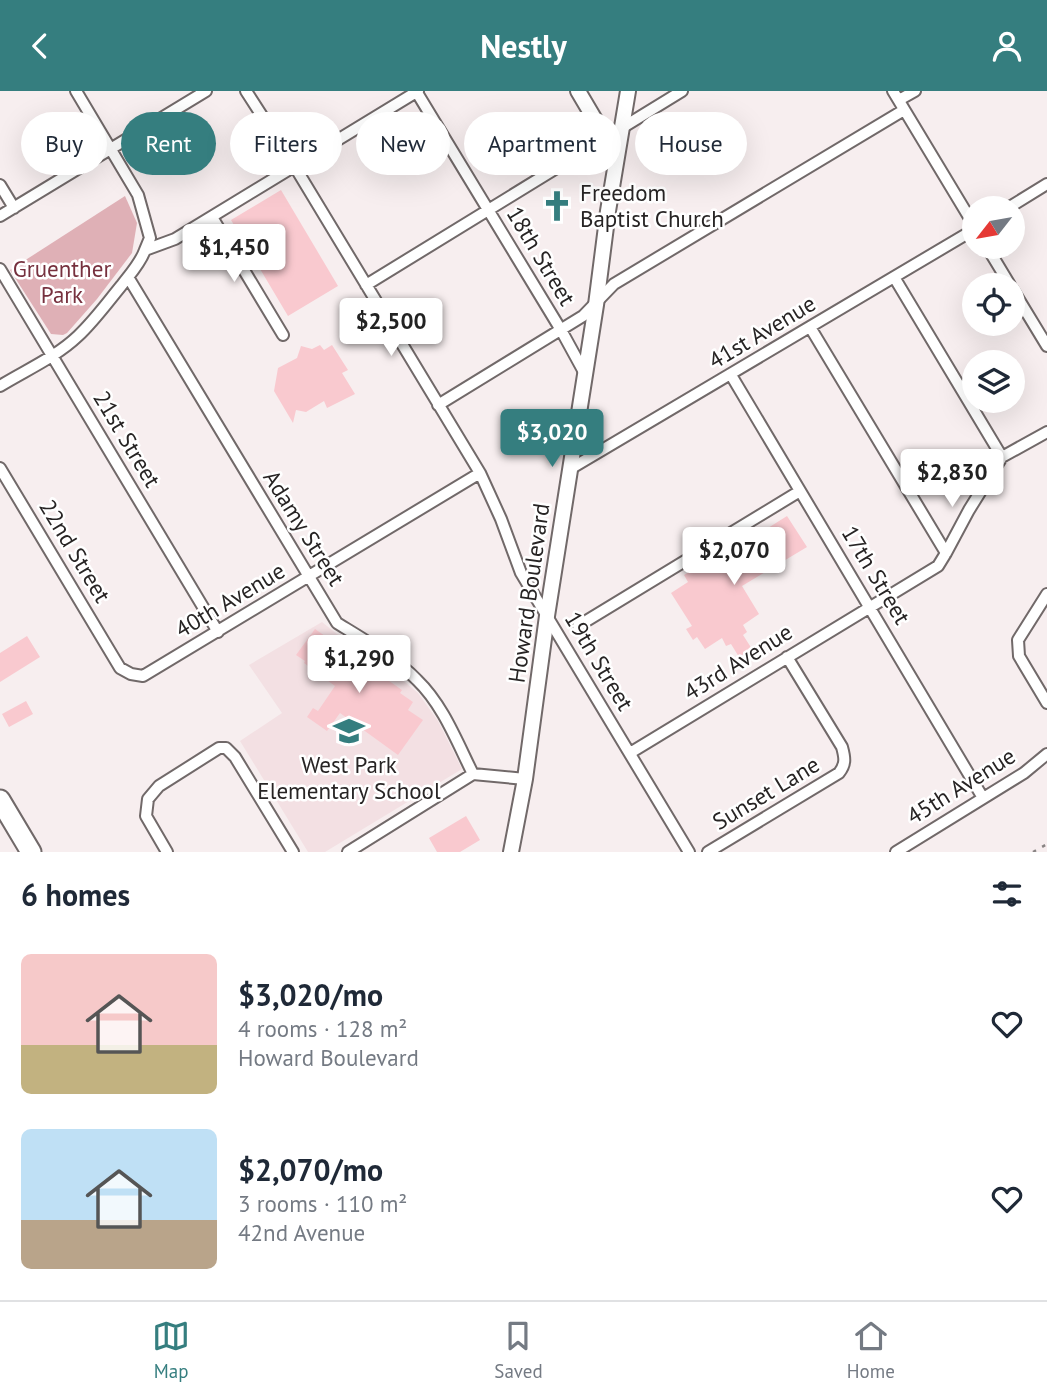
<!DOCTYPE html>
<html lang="en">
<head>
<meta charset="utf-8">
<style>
  :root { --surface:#fff; --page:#f2f2f3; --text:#1f2937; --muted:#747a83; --line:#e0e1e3; --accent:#357e7f }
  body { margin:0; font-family:"PT Sans",sans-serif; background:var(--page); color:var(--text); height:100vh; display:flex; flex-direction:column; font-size:26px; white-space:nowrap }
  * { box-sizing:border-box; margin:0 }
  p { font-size:23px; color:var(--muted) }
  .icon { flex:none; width:38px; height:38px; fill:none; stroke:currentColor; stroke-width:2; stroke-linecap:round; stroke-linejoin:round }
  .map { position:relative; height:761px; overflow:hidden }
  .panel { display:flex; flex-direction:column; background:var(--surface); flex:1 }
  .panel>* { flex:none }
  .hud { position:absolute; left:21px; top:21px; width:1006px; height:63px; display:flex; gap:14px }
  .needle { width:46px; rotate:239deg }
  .fabs { position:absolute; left:962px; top:105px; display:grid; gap:14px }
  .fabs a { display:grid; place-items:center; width:63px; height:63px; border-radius:50%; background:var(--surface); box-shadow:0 7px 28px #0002; font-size:35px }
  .price { position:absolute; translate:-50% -60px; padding:0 16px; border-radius:7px; background:#fff; color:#222; font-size:23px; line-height:46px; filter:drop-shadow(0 2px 4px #0008) }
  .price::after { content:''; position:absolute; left:50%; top:42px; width:21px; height:16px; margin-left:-10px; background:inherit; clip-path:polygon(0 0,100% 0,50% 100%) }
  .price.active { background:var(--accent); color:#fff }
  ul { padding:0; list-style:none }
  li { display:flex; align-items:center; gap:21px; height:175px; padding:0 21px }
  li span { display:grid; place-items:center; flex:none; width:196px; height:140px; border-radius:10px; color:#555 }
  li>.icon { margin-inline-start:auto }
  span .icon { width:84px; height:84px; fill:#fffc; stroke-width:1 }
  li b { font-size:30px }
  h2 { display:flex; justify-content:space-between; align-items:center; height:84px; padding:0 21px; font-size:30px }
  .pill { padding:0 24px; border-radius:32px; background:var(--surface); box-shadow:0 7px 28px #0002; font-size:24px; line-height:63px }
  .pill.active { background:var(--accent); color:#fff }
  header { display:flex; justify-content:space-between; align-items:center; height:91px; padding:0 21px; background:var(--accent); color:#fff; font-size:32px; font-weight:800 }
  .tabs { display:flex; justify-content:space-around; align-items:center; height:98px; border-top:2px solid var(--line); background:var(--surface); font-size:19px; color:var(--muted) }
  .tabs a { display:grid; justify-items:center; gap:4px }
  .tabs .active { color:var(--accent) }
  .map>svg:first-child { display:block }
</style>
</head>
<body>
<header><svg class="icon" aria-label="back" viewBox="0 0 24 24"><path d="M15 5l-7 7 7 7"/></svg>Nestly<svg class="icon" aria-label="person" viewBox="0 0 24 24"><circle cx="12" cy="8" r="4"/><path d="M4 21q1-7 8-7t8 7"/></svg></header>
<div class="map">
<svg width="1047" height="761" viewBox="0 0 1047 761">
  <rect width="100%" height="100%" fill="#f7eeef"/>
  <!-- built -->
  <path fill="#f3e0e3" d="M 322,531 L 337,543 L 400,587 L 418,602 L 438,630 L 462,678 L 325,761 L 308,761 L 240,650 L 282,622 L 249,574 Z"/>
  <!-- green -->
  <path fill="#dfb0b6" d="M 125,105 L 137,132 L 132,162 L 97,208 L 67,242 L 63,244 L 51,243 L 10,179 Z"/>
  <!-- building -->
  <path fill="#f9c9cf" d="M 281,99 L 338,195 L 288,225 L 231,129 Z
    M 320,254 L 324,259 L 332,254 L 348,279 L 342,282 L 355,303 L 327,317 L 324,310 L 306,321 L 296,319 L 293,332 L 274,300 L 278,277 L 297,267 L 301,255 L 312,258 Z
    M 787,425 L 807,456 L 742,495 L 759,523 L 743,534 L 747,541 L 743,544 L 752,558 L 739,566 L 731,553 L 726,555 L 722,547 L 705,558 L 697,546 L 693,549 L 686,538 L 692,535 L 671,502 L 688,491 L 684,484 L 703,472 L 707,479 L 725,468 L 723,465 Z
    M 315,538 L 402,599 L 400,602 L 413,611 L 408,619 L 423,629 L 398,664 L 340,622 L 327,640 L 307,626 L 313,617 L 318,620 L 335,595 L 304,572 L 305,570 L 296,564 Z
    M 27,545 L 40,566 L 0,591 L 0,562 Z
    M 26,610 L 33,623 L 9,636 L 2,623 Z
    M 466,725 L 480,749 L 460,761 L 437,761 L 429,747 Z"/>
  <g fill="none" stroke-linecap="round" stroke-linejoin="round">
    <defs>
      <path id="street" d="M 76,0 L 138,104 L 150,147 L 145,159
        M 246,0 L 295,76 L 480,382 L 501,428 L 521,482 L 689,761
        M 416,0 L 561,239 L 584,281
        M 893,0 L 975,136
        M 899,9 L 915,0
        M 0,94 L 14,117
        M 1008,117 L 1047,93
        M 0,125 L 206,0
        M 212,126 L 283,244
        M 987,156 L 1010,194
        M 0,178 L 218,541
        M 128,186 L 337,532 C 363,548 396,567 417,589 C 443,614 457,651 473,683
        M 894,186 L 1002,366
        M 366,194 L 682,0
        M 1013,199 L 1047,255
        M 810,236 L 946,462
        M 731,284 L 983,707
        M 0,295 C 26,279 56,266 78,245 C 94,230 107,212 121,195 C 130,183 140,173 145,159 L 175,148 L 418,0
        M 438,314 L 583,225 L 614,193 L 904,19
        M 0,377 L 120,577 L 131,583 L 143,585 L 480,382
        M 570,378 L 975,138
        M 1047,503 L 1018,549 L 1019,565 L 1047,612
        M 578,535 L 800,400
        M 630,662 L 938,475 L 946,462 L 969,419 L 1002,366 L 1047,341
        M 167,761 L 146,725 L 148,708 L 159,695 L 219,657 L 226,657 L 235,666 L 293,761
        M 348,761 L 473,683 L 525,688
        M 708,761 L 839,682 C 846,673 845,667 842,656 L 787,566
        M 896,761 L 1024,682 L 1047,663"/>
      <path id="secondary" d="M 578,0 L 617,66
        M 511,761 L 525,688 L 547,525 L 596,214 L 608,120 L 628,0"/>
      <path id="highway" d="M 0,709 L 31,761"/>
    </defs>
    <!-- street casing -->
    <use href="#street" stroke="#716969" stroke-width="14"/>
    <!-- secondary casing -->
    <use href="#secondary" stroke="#716969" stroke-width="18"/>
    <!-- highway casing -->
    <use href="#highway" stroke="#716969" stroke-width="23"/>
    <!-- street -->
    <use href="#street" stroke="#fff" stroke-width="10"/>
    <!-- secondary -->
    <use href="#secondary" stroke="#fff" stroke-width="14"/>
    <!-- highway -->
    <use href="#highway" stroke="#fff" stroke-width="19"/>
    <!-- rail -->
    <path stroke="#898484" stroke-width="2.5" stroke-dasharray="3.5 7" stroke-linecap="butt" d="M 1033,761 L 1047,753"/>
  </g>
  <!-- icons -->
  <defs>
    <symbol id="church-bare" viewBox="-9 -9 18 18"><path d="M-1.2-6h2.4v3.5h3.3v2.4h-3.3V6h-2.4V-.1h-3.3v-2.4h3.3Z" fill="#357e7f" stroke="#fff" stroke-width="2.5" paint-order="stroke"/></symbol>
    <symbol id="school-bare" viewBox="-9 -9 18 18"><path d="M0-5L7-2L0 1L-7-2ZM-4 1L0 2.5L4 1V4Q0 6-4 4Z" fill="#357e7f" stroke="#fff" stroke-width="2.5" paint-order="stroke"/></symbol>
  </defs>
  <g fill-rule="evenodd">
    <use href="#church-bare" x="535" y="93" width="44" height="44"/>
    <use href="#school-bare" x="327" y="618" width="44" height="44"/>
  </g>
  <g text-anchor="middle" stroke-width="5" stroke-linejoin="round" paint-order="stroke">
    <!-- poi labels -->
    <g font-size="23" fill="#272424" stroke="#fff" text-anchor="start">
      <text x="580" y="110">Freedom<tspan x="580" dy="26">Baptist Church</tspan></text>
      <text x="349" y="682" text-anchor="middle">West Park<tspan x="349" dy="26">Elementary School</tspan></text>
    </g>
    <!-- street labels -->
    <g font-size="23" fill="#272424" stroke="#fff">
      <text transform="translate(541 165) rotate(59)" y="8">18th Street</text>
      <text transform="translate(762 241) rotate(-31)" y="8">41st Avenue</text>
      <text transform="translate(127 348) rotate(59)" y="8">21st Street</text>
      <text transform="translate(304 437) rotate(58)" y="8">Adamy Street</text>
      <text transform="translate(75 460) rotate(59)" y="8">22nd Street</text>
      <text transform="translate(876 484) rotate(59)" y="8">17th Street</text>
      <text transform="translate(529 502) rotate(-82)" y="8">Howard Boulevard</text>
      <text transform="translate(230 509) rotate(-31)" y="8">40th Avenue</text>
      <text transform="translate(599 570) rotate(59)" y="8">19th Street</text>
      <text transform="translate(738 571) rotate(-32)" y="8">43rd Avenue</text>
      <text transform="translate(961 695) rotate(-32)" y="8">45th Avenue</text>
      <text transform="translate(766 702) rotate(-31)" y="8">Sunset Lane</text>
    </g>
    <!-- park labels -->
    <g font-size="23" fill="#76303e" stroke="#fff">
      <text x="62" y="186">Gruenther<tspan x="62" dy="26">Park</tspan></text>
    </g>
  </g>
</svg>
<div class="fabs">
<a><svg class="needle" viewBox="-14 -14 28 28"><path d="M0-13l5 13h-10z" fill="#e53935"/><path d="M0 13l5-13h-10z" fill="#747a83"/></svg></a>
<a><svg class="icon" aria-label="locate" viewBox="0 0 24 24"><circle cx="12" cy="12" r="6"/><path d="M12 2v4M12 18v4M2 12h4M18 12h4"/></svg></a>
<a><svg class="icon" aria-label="layers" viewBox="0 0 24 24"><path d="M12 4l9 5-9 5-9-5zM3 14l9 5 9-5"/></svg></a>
</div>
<b class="price" style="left:234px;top:193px">$1,450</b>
<b class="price" style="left:391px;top:267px">$2,500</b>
<b class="price active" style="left:552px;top:378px">$3,020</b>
<b class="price" style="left:952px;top:418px">$2,830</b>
<b class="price" style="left:734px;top:496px">$2,070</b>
<b class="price" style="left:359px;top:604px">$1,290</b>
<div class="hud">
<a class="pill">Buy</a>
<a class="pill active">Rent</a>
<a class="pill">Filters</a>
<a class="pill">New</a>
<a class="pill">Apartment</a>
<a class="pill">House</a>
</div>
</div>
<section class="panel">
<h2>6 homes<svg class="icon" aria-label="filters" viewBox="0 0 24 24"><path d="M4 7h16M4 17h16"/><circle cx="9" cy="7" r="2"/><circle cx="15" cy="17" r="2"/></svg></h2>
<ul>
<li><span style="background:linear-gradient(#f6c9c9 65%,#c2b280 0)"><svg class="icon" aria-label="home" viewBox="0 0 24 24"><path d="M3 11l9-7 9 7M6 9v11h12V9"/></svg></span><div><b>$3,020/mo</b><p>4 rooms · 128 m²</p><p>Howard Boulevard</p></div><svg class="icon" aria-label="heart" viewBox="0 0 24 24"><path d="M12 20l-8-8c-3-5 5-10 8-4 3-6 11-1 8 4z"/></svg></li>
<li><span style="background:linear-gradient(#bfe0f5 65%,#b9a48a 0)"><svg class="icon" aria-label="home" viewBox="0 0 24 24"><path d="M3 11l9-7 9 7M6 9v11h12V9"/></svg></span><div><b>$2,070/mo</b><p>3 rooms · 110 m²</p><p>42nd Avenue</p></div><svg class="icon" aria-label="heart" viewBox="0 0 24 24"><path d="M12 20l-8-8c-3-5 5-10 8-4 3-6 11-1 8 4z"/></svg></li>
</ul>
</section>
<nav class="tabs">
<a class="active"><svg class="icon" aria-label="map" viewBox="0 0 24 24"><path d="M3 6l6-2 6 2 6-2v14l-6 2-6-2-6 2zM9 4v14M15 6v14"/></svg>Map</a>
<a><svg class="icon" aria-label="saved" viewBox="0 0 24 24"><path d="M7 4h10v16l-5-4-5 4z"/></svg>Saved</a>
<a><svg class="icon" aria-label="home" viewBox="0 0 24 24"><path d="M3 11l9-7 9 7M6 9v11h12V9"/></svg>Home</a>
</nav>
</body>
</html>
